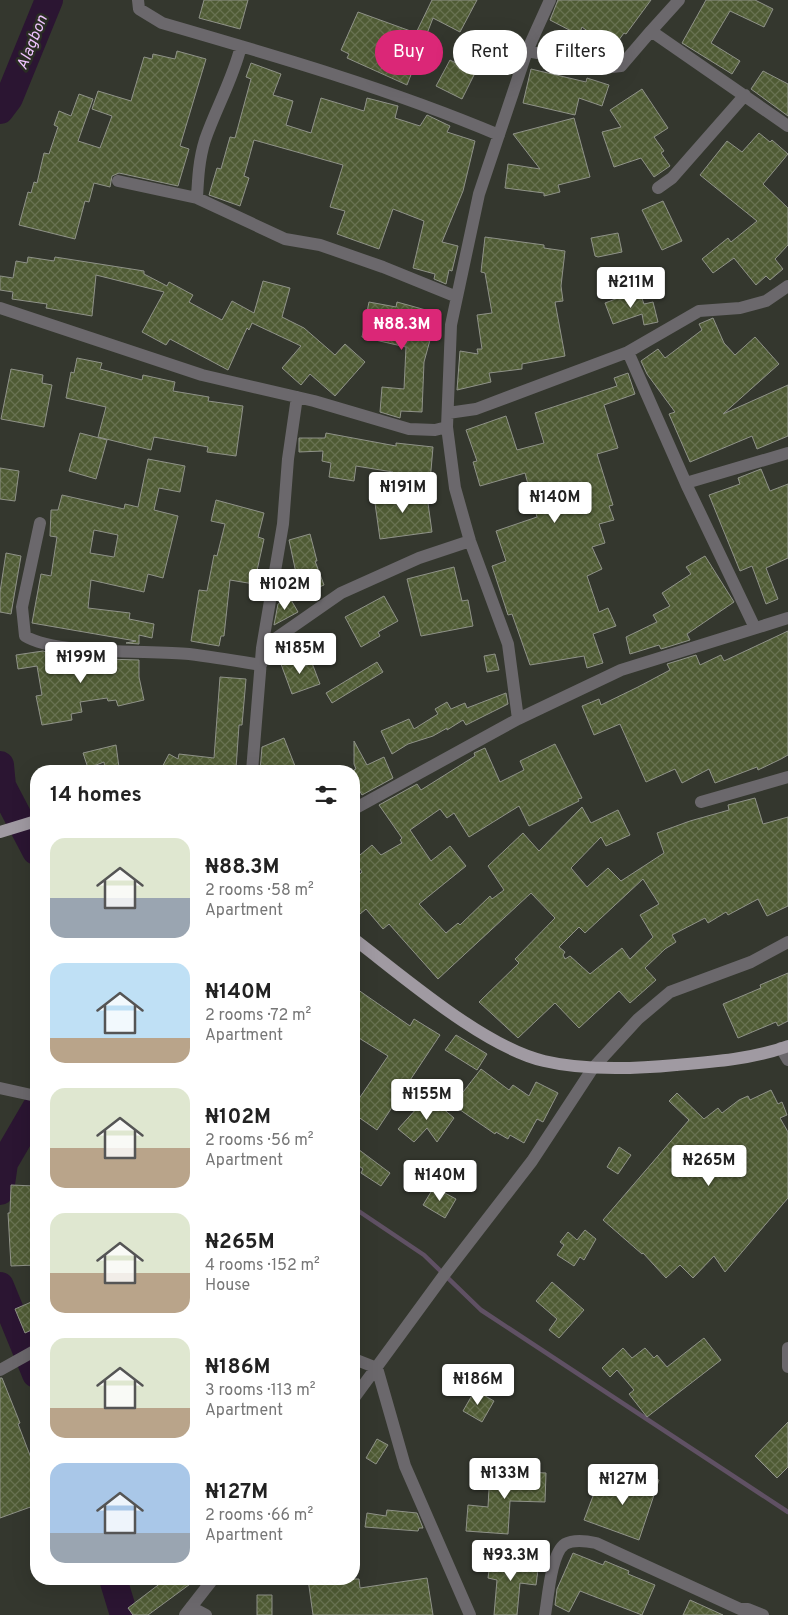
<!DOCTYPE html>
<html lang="en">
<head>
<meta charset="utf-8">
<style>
  :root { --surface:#fff; --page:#f6f6f6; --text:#222; --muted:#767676; --accent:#db2777 }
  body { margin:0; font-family:Overpass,sans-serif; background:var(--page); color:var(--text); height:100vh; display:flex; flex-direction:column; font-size:19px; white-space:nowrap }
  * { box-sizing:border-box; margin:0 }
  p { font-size:16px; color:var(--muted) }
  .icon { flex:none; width:28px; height:28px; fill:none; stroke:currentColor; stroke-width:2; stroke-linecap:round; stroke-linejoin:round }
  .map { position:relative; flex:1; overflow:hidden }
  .sheet { position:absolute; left:30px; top:765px; width:330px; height:820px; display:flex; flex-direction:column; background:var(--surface); border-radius:20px; box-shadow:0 5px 20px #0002 }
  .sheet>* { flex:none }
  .top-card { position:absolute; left:375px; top:30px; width:338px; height:45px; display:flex; gap:10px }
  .price { position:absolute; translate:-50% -42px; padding:0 11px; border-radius:5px; background:#fff; color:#222; font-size:16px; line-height:32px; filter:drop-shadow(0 1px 2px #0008) }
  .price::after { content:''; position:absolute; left:50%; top:30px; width:15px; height:11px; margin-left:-8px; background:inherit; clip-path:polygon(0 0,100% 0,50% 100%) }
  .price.on { background:var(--accent); color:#fff }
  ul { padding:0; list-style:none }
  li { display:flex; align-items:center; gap:15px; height:125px; padding:0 20px }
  li span { display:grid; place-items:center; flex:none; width:140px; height:100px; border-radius:15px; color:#555 }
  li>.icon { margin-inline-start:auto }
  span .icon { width:60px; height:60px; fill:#fffc; stroke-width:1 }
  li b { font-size:21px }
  h2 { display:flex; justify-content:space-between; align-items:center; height:60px; padding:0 20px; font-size:21px }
  .pill { padding:0 18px; border-radius:22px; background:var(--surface); box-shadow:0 5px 20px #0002; font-size:18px; line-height:45px }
  .pill.on { background:var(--accent); color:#fff }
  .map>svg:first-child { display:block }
</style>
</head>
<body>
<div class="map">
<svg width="788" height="1615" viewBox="0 0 788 1615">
  <defs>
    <pattern id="building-cross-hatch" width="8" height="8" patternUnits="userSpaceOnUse" patternTransform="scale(1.25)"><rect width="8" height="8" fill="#4f5b34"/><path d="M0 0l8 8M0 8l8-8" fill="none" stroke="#687251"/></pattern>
  </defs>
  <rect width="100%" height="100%" fill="#34372e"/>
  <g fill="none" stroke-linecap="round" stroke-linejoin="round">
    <!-- stream -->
    <path stroke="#605164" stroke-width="4.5" d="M 354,1208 L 424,1255 L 481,1310 L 788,1512"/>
    <!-- river -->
    <path stroke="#2b1532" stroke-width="28" d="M 0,110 L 9,98 L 49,0
      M 0,765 L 2,786 L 36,851
      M 0,1191 L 4,1163 L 36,1108
      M 0,1286 L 36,1374
      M 113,1579 L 124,1615"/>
  </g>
  <!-- building -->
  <path fill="url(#building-cross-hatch)" stroke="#8f9288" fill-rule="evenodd" d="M 204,0 L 248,0 L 240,29 L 199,18 Z
    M 432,0 L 477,0 L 460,32 L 433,18 L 407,85 L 347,58 L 349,54 L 341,50 L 358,12 L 416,33 Z
    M 558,0 L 651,0 L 626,34 L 624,33 L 612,49 L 582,27 L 579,35 L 550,20 Z
    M 706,0 L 755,0 L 773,9 L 764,27 L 730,11 L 711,43 L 740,61 L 732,74 L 682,43 Z
    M 177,51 L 206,59 L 180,146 L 189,149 L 178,186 L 119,173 L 112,176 L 110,187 L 94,183 L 89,202 L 85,201 L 75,239 L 19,225 L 28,192 L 31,193 L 34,182 L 37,183 L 44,153 L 49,154 L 58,127 L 54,125 L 59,111 L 71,116 L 79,94 L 93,99 L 78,141 L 100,148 L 112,116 L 92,109 L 98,91 L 131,101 L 144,57 L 152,59 L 153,54 L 175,59 Z
    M 450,60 L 475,73 L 462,99 L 436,86 Z
    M 251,63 L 281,74 L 273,95 L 293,101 L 286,125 L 311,133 L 321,98 L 364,111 L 367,98 L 398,106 L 395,118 L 420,126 L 427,115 L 450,126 L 447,132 L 475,141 L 463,191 L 442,242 L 458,246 L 452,271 L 449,270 L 446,284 L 434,279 L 435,274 L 413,268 L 424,221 L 393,209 L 379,249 L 337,234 L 345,211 L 330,207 L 343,165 L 254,140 L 244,176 L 249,178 L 240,206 L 209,195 L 217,168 L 221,169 L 230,137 L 235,138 L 251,79 L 246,77 Z
    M 531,69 L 586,82 L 587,78 L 609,85 L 602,106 L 579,98 L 575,115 L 523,103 Z
    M 763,71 L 788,84 L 788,116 L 751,89 Z
    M 642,89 L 668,128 L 654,137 L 664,151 L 661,153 L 670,166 L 654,177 L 641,158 L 614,167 L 602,132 L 621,127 L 610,110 Z
    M 574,118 L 590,177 L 558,185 L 560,192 L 544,196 L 544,193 L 505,188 L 508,164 L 540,169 L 513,134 Z
    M 759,133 L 770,142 L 772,140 L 788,154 L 763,184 L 788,208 L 788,245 L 775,259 L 783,269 L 770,280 L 766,276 L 756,285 L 734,258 L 713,273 L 702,259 L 728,238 L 731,242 L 757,221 L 700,175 L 727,141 L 742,152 Z
    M 663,201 L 682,241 L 662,250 L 642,210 Z
    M 618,233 L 622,252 L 598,257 L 595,256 L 591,238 Z
    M 485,237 L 544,245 L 544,248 L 565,251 L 561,286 L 563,301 L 555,302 L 565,356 L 522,364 L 522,369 L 489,373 L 491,382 L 457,390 L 460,351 L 478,354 L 477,349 L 482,349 L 477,315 L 492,313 L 485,273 L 481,272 Z
    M 28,257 L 54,261 L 55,257 L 144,271 L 144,274 L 167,286 L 169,282 L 193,295 L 189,302 L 222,320 L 232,301 L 254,313 L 263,281 L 290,288 L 282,317 L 304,328 L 335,355 L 345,344 L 365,362 L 335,396 L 310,374 L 301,385 L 282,368 L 301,346 L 252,323 L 249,330 L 247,328 L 228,370 L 170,339 L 166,345 L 142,332 L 164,292 L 96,275 L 92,316 L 46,308 L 47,304 L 12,299 L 13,292 L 0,290 L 0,276 L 13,278 L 16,261 L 27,263 Z
    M 639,290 L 644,304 L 653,302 L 658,322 L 644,325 L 642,314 L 613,324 L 605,303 Z
    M 369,302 L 396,307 L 397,302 L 433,312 L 427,339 L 430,340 L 424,362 L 422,412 L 401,411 L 400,418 L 380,412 L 382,387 L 404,389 L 406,347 L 362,337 Z
    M 713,318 L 724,343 L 735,355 L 755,337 L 779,364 L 723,414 L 788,385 L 788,436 L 757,449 L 752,436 L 690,462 L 669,414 L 675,412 L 647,374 L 641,361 L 658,349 L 665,358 L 702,330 L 699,324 Z
    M 77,358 L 102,363 L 100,369 L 142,380 L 143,375 L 175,382 L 173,391 L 209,397 L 208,401 L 243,406 L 236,456 L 207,452 L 208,447 L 154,437 L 151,450 L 98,437 L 106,407 L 66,398 L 71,372 L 74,373 Z
    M 11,369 L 43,375 L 42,383 L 52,385 L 44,427 L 1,419 Z
    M 628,373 L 635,394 L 604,405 L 618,448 L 597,454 L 613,505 L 609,506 L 614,520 L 599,524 L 605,543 L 592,547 L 602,569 L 587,576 L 599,612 L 608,608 L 616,626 L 593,634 L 603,663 L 587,668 L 584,656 L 530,665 L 512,614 L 508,615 L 492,566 L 506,561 L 496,531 L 537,517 L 525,473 L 480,486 L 473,462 L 477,461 L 466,430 L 506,416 L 517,450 L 544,443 L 535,413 L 617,386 L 614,378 Z
    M 80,433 L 107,440 L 96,479 L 69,471 Z
    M 326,433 L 396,446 L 396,443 L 433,447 L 430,482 L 392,475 L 393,472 L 356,466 L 354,481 L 329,477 L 331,463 L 322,461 L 323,451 L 299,452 L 299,438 L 325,438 Z
    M 148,459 L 185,466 L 180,492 L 159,488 L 154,510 L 178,516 L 163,578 L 148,574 L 144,592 L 91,580 L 88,608 L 130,613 L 129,619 L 154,624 L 152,638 L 139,635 L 139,644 L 126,643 L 136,641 L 32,623 L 41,574 L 51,576 L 57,537 L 50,536 L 51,510 L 58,510 L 62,495 L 124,509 L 125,504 L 138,507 ZM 94,530 L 118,535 L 114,557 L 90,553 Z
    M 0,468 L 19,471 L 15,501 L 0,499 Z
    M 761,469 L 770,491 L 788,484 L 788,558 L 766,568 L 778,599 L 766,604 L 752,566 L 740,571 L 709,495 L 740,484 L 738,478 Z
    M 426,489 L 432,532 L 380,539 L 374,496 Z
    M 216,500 L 264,513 L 258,537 L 264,539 L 254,584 L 230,580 L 224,636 L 221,636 L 219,646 L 191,641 L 199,590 L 207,591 L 214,555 L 217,556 L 225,524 L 211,521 Z
    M 310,534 L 317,561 L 315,561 L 324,585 L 298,596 L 290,575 L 296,573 L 289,540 Z
    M 6,553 L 21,556 L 11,614 L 0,612 L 0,592 Z
    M 705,556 L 734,602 L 687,634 L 690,640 L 661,649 L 659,645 L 630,654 L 626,637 L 657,622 L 653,615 L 670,606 L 662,593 L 691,574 L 686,567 Z
    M 454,567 L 462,601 L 468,600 L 473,626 L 421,636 L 407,579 Z
    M 384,596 L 398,621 L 378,632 L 380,636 L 361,647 L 345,617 Z
    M 290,598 L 298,612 L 274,625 L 278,604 Z
    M 788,631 L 788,755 L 781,759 L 758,770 L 757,767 L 715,783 L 709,769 L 682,783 L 675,769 L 646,782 L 620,724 L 594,735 L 582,706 L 599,699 L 601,705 L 638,687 L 670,670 L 667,664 L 696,655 L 700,665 L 721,655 L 724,661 Z
    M 43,651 L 46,652 L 46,658 L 60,655 L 62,665 L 103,659 L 139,660 L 139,677 L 144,700 L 118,706 L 116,700 L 108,701 L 107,698 L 80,702 L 82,712 L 71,714 L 72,720 L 42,725 L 36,696 L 42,695 L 37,666 L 18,669 L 16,655 Z
    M 495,654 L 499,670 L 487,672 L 484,656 Z
    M 302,657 L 305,666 L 312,663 L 320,684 L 292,694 L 281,664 Z
    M 377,662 L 383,672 L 332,703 L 326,693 Z
    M 220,677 L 246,679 L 242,725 L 239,725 L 236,769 L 221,768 L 221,771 L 160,771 L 169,754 L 178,759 L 179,754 L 214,758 Z
    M 506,693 L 508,704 L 466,725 L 463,720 L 447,730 L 447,728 L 433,736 L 408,744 L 392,754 L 381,731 L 409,719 L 414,729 L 438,714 L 435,709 L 447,702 L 451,709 L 465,703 L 467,708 Z
    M 284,738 L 297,771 L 260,771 L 262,747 Z
    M 354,741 L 367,765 L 384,757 L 393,778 L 362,795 L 354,781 L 354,770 L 356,769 L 354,764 Z
    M 555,744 L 582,798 L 578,799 L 579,801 L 529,826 L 519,806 L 469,837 L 454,813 L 447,818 L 440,809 L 410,830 L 431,861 L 450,846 L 466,866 L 419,904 L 446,933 L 458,923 L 460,925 L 490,896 L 492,899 L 504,890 L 488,866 L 523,833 L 539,851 L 582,807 L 591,823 L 618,810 L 630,835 L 606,846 L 601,837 L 571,868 L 587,887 L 608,868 L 621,881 L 664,853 L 657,833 L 690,821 L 729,810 L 728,805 L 755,798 L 763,824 L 788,817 L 788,906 L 767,916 L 758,899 L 728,915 L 726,912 L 708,923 L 705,918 L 672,935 L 676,942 L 665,949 L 645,968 L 656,980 L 630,1003 L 619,991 L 579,1028 L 555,1003 L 518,1038 L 479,1002 L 519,963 L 515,959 L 555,918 L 531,893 L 438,979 L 389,924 L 383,929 L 366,909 L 354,919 L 354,879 L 362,872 L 354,860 L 372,845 L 381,855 L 402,843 L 400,840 L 402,838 L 379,805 L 417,784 L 421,790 L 475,756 L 474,753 L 485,748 L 500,782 L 524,770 L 520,761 ZM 643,879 L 659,904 L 640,915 L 653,937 L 630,959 L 622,948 L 590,974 L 570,956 L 565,959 L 563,955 L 565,952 L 559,947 L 579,927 L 585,933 Z
    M 116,745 L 119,767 L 105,769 L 104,762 L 88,768 L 83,753 Z
    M 788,973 L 788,1021 L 778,1026 L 776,1022 L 738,1038 L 723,1004 L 761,988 L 760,985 Z
    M 354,987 L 410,1026 L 414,1019 L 440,1035 L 377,1130 L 354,1114 L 354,1106 L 388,1056 L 354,1035 Z
    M 456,1035 L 487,1054 L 477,1070 L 445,1050 Z
    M 481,1069 L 509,1090 L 513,1085 L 529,1096 L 536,1082 L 558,1093 L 543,1122 L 537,1119 L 524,1143 L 510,1135 L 508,1139 L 496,1132 L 495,1134 L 453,1105 Z
    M 771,1090 L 778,1104 L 782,1102 L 787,1115 L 780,1118 L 788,1132 L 788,1198 L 725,1272 L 714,1256 L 693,1278 L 680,1265 L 666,1278 L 643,1253 L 642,1254 L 603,1220 L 689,1120 L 669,1101 L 677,1093 L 704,1119 L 718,1108 L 722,1113 L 739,1100 L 748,1096 L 750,1100 Z
    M 428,1096 L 454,1118 L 437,1142 L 427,1128 L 414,1142 L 398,1129 Z
    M 354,1146 L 390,1173 L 381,1186 L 361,1173 L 363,1169 L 354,1162 Z
    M 619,1147 L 631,1155 L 618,1174 L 607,1167 Z
    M 11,1185 L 35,1186 L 36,1265 L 11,1266 L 8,1213 L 10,1213 Z
    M 434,1187 L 456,1199 L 445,1218 L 423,1205 Z
    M 585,1230 L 596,1239 L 584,1260 L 580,1257 L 574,1266 L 557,1255 L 564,1245 L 560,1242 L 568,1232 L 577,1240 Z
    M 552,1282 L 584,1310 L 559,1338 L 549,1330 L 557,1319 L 536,1301 Z
    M 36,1300 L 36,1328 L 25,1333 L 15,1309 Z
    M 704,1338 L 721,1360 L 647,1417 L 629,1394 L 634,1390 L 617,1370 L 610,1377 L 602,1368 L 623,1348 L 632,1358 L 645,1348 L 654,1358 L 657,1355 L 667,1367 Z
    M 0,1378 L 2,1378 L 20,1423 L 18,1424 L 36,1471 L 36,1505 L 0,1518 Z
    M 475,1390 L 494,1401 L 482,1422 L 463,1411 Z
    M 788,1422 L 788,1467 L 777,1478 L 755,1456 Z
    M 377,1439 L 388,1445 L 376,1464 L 366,1458 Z
    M 490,1470 L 546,1473 L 545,1502 L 510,1501 L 508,1534 L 466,1531 L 468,1505 L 488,1507 Z
    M 635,1472 L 659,1480 L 639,1540 L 584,1520 L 599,1480 L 628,1492 Z
    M 387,1510 L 417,1513 L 423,1528 L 419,1528 L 418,1531 L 365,1527 L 367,1513 L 386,1516 Z
    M 573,1553 L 603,1565 L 605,1561 L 629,1571 L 628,1574 L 655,1585 L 642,1615 L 580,1591 L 569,1612 L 555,1605 L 557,1589 Z
    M 491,1555 L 539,1562 L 536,1585 L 520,1583 L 517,1615 L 494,1615 L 497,1580 L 488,1578 Z
    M 427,1578 L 433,1615 L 313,1615 L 308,1579 L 359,1579 L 360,1588 Z
    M 166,1579 L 197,1579 L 148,1615 L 133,1615 L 128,1608 Z
    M 257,1595 L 272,1595 L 272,1615 L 257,1615 Z
    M 690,1600 L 723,1615 L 683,1615 Z"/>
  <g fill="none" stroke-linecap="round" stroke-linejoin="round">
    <!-- minor -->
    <path stroke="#6b686c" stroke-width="12" d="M 138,0 L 139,9 L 162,23 C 276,56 390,89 499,135
      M 651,31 L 679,0
      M 527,51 L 612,67 L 621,66 L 651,31 L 788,126
      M 118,181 L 197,198 L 285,239 L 320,245 L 383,267 L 457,297
      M 658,188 L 672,178 L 745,95
      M 197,198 C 198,178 199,159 205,140 C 216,108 233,79 241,46
      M 0,308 L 202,375 L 314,401 L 409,429 L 435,430 L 447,427 L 451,325 L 479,194 L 527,51 L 550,0
      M 628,352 L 688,488 L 755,628
      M 448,413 L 476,409 L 628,352 L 699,311 L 740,308 L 766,301 L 788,286
      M 447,427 L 455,488 L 470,541 L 508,644 L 518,719
      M 686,483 L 788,453
      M 40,523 L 22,607 L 25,636 C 55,655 149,650 189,654 C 213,657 237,661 261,665
      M 262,648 L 341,593 L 419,558 L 470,541
      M 252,771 L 262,648 L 283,524 L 288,459 L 297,397
      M 701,802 L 788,777
      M 354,809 L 518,719 L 621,670 L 788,618
      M 781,1048 L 788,1060
      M 0,1088 L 36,1096
      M 788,1348 L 788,1367
      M 354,1359 L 377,1368 L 405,1466 L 470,1615
      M 0,1370 L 36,1350
      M 354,1398 L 444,1275 L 532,1161 L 593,1068 L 638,1019 L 670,992 L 751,962 L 788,942
      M 191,1607 L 206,1615
      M 185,1615 L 213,1579
      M 545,1615 C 548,1598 551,1553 565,1544 C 574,1539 587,1541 596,1543 L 740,1609 L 748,1609 L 763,1615"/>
    <!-- major -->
    <path stroke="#a09aa2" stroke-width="12" d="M 0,832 L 36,821
      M 354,939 C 404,977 484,1047 544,1061 C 586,1071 634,1069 676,1065 C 713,1062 753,1059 788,1046"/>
  </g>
  <g text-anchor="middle" stroke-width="5" stroke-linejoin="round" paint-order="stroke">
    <!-- water labels -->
    <g font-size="16" font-style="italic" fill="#eec3fd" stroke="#2a2d24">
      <text transform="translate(31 42) rotate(-68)" y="6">Alagbon</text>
    </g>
  </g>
</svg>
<b class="price" style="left:631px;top:309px">₦211M</b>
<b class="price on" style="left:402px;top:351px">₦88.3M</b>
<b class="price" style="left:403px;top:514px">₦191M</b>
<b class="price" style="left:555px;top:524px">₦140M</b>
<b class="price" style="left:285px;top:611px">₦102M</b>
<b class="price" style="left:300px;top:675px">₦185M</b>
<b class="price" style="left:81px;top:684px">₦199M</b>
<b class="price" style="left:427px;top:1121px">₦155M</b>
<b class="price" style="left:709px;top:1187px">₦265M</b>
<b class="price" style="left:440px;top:1202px">₦140M</b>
<b class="price" style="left:478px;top:1406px">₦186M</b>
<b class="price" style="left:505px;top:1500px">₦133M</b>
<b class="price" style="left:623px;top:1506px">₦127M</b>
<b class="price" style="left:511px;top:1582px">₦93.3M</b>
<div class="top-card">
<a class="pill on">Buy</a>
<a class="pill">Rent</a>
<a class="pill">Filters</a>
</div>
<section class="sheet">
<h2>14 homes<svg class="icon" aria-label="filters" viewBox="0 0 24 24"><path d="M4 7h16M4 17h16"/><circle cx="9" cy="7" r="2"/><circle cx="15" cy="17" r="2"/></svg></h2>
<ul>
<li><span style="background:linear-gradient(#dfe7d0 60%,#9aa5b1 0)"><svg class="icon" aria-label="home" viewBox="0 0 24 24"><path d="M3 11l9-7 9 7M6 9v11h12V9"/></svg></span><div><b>₦88.3M</b><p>2 rooms · 58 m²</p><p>Apartment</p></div></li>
<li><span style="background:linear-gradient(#bfe0f5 75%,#b9a48a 0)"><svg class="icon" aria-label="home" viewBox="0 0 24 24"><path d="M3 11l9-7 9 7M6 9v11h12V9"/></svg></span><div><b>₦140M</b><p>2 rooms · 72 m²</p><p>Apartment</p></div></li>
<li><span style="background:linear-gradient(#dfe7d0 60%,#b9a48a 0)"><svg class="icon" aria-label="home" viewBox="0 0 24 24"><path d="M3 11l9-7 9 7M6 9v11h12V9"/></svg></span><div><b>₦102M</b><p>2 rooms · 56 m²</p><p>Apartment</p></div></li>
<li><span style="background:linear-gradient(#dfe7d0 60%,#b9a48a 0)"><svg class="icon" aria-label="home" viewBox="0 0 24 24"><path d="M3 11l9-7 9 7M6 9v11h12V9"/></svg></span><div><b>₦265M</b><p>4 rooms · 152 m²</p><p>House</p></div></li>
<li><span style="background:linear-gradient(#dfe7d0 70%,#b9a48a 0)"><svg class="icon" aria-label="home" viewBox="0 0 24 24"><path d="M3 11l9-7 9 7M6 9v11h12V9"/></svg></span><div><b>₦186M</b><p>3 rooms · 113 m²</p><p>Apartment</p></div></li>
<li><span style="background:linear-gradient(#a9c7e8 70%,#9aa5b1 0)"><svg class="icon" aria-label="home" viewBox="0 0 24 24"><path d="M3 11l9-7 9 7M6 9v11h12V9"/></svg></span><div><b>₦127M</b><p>2 rooms · 66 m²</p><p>Apartment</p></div></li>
</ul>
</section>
</div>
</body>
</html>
